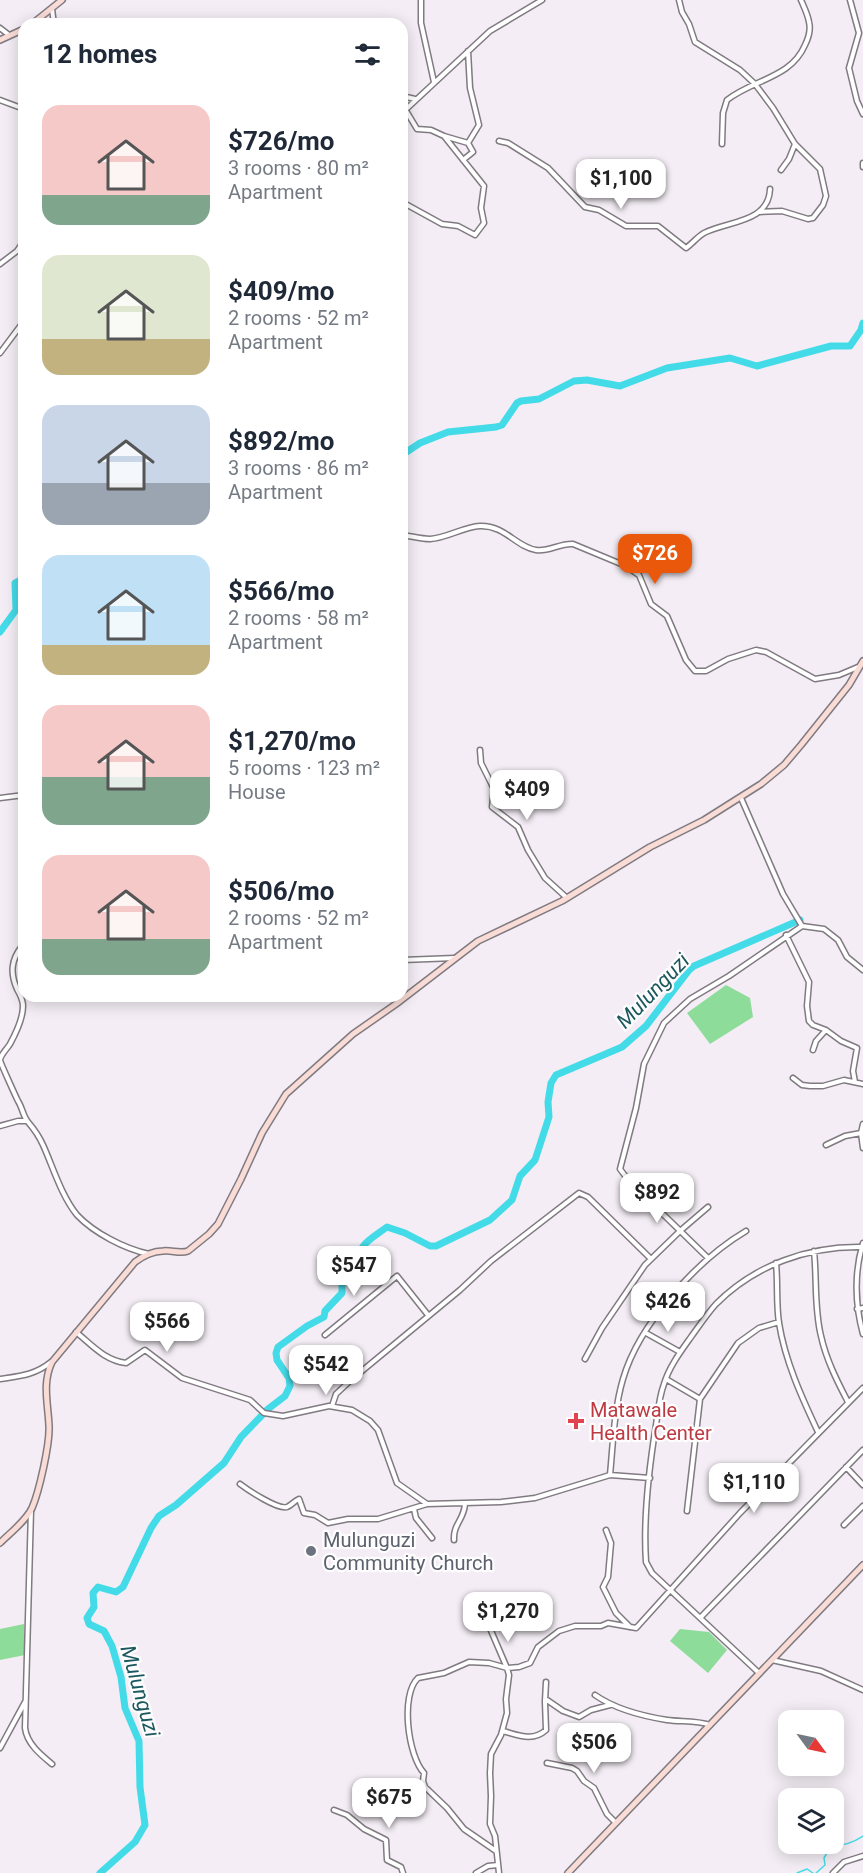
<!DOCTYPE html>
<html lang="en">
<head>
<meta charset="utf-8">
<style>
  :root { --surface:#fff; --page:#f6f6f7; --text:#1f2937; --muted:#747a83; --accent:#ea580c }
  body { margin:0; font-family:Roboto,sans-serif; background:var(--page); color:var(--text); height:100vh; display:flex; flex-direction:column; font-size:22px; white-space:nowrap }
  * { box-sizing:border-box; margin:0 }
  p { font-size:20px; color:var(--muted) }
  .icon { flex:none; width:33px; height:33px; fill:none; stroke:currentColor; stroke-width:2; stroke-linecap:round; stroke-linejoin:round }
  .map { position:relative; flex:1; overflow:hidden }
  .side { position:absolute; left:18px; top:18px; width:390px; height:984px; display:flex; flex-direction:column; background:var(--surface); border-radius:18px; box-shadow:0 3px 15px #0003 }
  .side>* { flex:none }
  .needle { width:39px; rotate:123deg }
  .tools { position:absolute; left:778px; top:1710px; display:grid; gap:12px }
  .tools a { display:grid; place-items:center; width:66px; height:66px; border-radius:12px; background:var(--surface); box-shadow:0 3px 15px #0003; font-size:30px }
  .price { position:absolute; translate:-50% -51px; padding:0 14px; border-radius:12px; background:#fff; color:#222; font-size:20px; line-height:39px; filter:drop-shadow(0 2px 3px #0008) }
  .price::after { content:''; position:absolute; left:50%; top:36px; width:18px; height:14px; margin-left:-9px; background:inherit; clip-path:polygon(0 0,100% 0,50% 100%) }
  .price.current { background:var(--accent); color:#fff }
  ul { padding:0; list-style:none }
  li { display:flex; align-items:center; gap:18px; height:150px; padding:0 24px }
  li span { display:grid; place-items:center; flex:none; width:168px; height:120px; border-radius:18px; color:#555 }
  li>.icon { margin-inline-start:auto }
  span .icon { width:72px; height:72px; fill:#fffc; stroke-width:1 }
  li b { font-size:26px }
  h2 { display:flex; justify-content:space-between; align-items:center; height:72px; padding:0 24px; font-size:26px }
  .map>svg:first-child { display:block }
</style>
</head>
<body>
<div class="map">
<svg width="863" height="1873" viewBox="0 0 863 1873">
  <rect width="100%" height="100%" fill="#f4edf5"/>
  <!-- green -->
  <path fill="#8ddc9a" d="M 726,985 L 750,998 L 753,1017 L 710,1044 L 687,1013 Z
    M 24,1624 L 25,1655 L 0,1660 L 0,1629 Z
    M 680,1629 L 709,1632 L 727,1650 L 708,1673 L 670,1641 Z"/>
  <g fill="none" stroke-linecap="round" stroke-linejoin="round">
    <!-- stream -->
    <path stroke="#44dbe8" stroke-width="1.5" d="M 797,1873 L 807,1869 L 813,1873
      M 816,1873 L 825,1865 L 824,1858 L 831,1846 C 842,1846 854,1842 863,1836"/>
    <!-- river -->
    <path stroke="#44dbe8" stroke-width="7" d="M 402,455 L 420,443 L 448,432 L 496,427 L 502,425 L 517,403 L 521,401 L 539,399 L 574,381 L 587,380 L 620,386 L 667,368 L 730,358 L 757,366 L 831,346 L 850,346 L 861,330 L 863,323
      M 0,632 L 16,610 L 15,583 L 24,578
      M 100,1873 L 135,1842 L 145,1825 L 140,1787 L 139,1741 L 125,1708 L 121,1677 L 112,1646 L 104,1631 L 89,1624 L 87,1618 L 94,1607 L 93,1593 L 98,1587 L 116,1592 L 123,1587 L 151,1528 L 159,1516 L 176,1505 L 224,1463 L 241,1437 L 268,1409 L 285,1396 L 290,1386 L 289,1378 L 277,1360 L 276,1353 L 278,1347 L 307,1326 L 324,1317 L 325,1311 L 342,1293 L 342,1280 L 356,1268 C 359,1243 368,1241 387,1227 L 405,1233 L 430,1246 L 436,1246 L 490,1220 L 512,1200 L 520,1176 L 535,1160 L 549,1117 L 548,1102 L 551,1083 L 556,1075 L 622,1047 L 646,1026 L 689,970 L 694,966 L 800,920"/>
    <defs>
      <path id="street" d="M 421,0 L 421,23 L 434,82
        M 679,0 L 682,12 L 689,24 L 695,42 L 740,70 L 755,84 L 773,108 L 795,144 L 820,169 L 826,196 L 823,205 L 813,218 L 808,219 L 782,211 L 759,212
        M 850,0 L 859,33 L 849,68 L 857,101 L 863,114
        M 52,9 L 54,24
        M 0,28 L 9,35
        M 402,96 L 415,99
        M 0,100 L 24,109
        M 402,113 L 490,31 L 542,0
        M 444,136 L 468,143 L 473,152 L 463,160
        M 499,141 L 508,143 L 548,168 L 585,207 L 599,210 L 626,226 L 658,226 L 686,248 C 692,244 697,237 704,233 C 727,221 769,223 770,189
        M 468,143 L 479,125 L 470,88 L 468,51
        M 722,144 L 723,113 L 727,100 C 754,79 791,78 805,45 C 809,37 811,30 809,22 C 808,15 804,7 801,0
        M 863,167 L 863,163
        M 781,170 L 789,159 L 795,144
        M 402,202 L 442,224 L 458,226 L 475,235 L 484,223 L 481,208 L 484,186 L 444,136 L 431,130 L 417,129 L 405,109
        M 0,264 L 17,251 L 24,241
        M 0,353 L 24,321
        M 402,535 C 411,536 421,539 430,539 C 447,538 463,527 480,526 C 505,525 516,547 536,550 C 549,552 560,543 573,544 L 626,566 L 639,575 L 651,604 L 667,616 L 686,660 L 695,671 L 706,671 L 728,659 L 756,650 L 766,652 L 815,679 L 839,675 L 858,667
        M 480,750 L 481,763 L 494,789 L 492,807 L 518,827 L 528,850 L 545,878 L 567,898
        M 0,798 L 24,795
        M 741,798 L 783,894 L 802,926
        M 786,935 L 809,982 L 807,1006 L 809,1021 L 813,1025 L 826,1030
        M 22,946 C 11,960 10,973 17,989 C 20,995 23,999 23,1006 C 23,1019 16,1033 10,1044 C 7,1049 1,1054 0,1060 C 0,1062 16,1097 18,1101 C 22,1107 23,1116 28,1122 C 34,1129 39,1136 43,1145 C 53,1167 61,1195 77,1215 C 94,1233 125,1249 149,1254
        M 402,960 L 455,958
        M 813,1050 L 816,1041 L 826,1030 L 841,1041 L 857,1048 L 853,1071 L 855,1082
        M 793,1078 L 802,1085 L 810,1086 L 823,1086 L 844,1080 L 863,1084
        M 863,1124 L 861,1133 L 863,1148
        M 0,1126 L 18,1121 L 26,1121
        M 826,1145 L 845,1136 L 861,1133
        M 651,1202 L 684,1177
        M 863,1243 C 854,1272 855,1305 863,1334
        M 814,1251 C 817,1279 814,1308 821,1336 C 826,1359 837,1381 848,1402
        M 708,1258 L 629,1181 L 620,1169 L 636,1108 L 644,1064 L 664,1023 L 690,999 L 729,976 L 802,926 L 824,929 L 838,940 L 847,957 L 863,970
        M 776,1263 C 778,1283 776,1304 779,1323 C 785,1361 802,1398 818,1432
        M 857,1309 L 863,1308
        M 76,1332 C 92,1345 104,1360 126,1363 L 145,1350 L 182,1378 L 250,1400 L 264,1413 L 283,1416 L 329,1406 L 352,1410 L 370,1421 L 378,1430 L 397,1483 L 427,1504
        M 646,1333 L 680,1352
        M 325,1335 L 397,1276 L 428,1315
        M 585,1359 L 602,1328 L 645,1265 L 680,1231 L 708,1207
        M 0,1379 C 20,1376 35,1375 51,1362
        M 666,1379 L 700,1399
        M 332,1406 L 336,1394 L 351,1380 L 460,1290 L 491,1261 L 579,1193 L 588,1197 L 650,1258
        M 846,1467 L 863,1485
        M 650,1478 L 610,1475 C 613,1444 614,1409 623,1379 C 639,1324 697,1260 746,1231
        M 240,1484 C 248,1490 278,1510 287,1507 C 292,1505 294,1501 299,1499 L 304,1513 L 315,1515 L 328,1523 L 348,1519 L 378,1519 L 427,1504 L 501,1502 L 535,1498 L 610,1475
        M 414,1509 L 416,1518 L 432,1538
        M 31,1510 L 25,1728 C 27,1744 41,1755 52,1764
        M 687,1511 L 700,1399 L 738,1343 L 759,1328 L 779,1322
        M 844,1525 L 863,1506
        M 606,1530 L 611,1543 L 608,1577 L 603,1587 L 616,1613 L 630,1627
        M 454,1540 C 453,1524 464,1520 465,1504
        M 701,1617 L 863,1450
        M 489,1626 L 507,1668
        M 772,1660 L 821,1671 L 863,1690
        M 759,1673 L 652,1573 L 646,1562 C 643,1518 649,1468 656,1425 C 658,1412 659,1397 664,1384 C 669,1367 681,1351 691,1337 C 699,1326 707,1314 716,1304 C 755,1265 808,1246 862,1247
        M 595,1695 C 615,1709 642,1716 667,1720 C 681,1722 696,1720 710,1725
        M 545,1701 L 546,1682
        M 503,1731 C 518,1735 533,1742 546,1730 L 545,1702 L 547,1700 L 563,1711 L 579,1717 L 591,1710 L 610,1705
        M 0,1748 L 25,1702
        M 547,1763 L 572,1768 L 577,1771 L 584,1781 L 594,1788 L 607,1814 L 616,1823
        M 334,1810 L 347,1815 L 364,1829 L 386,1840 L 387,1860 L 401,1867 L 403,1873
        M 496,1851 L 464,1829 L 447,1808 L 425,1787 L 423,1781 L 424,1773 C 408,1756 400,1695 418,1678 L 444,1673 L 469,1662 L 489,1663 L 507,1668
        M 476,1873 L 488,1866 L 498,1865
        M 499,1873 L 495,1836 L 490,1824 L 491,1796 L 490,1773 L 491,1754 L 501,1735 L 507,1713 L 506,1699 L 509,1675 L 507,1668 L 519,1667 L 530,1663 L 538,1647 L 559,1631 L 575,1626 L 601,1626 L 608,1623 L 636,1628 L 638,1626 L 740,1513 L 863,1388
        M 833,1873 L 844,1862 L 863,1856"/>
      <path id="secondary" d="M 32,24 L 62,0
        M 0,40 L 24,29
        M 0,1543 C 10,1533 26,1521 32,1508 C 39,1492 50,1444 49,1426 C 48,1403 42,1383 52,1362 L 135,1262 C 143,1256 153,1251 163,1251 C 172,1250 180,1254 188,1251 L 209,1234 L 218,1224 L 241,1179 L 262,1133 L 286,1094 L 353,1034 L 396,1004 L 478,941 L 562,901 L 650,847 L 704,820 L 761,784 L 784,765 L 801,745 L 849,685 L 863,661
        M 568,1873 L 863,1565"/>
    </defs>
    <!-- street casing -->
    <use href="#street" stroke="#807a81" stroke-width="7"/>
    <!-- secondary casing -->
    <use href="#secondary" stroke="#807a81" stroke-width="8"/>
    <!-- street -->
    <use href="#street" stroke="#fff" stroke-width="4"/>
    <!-- secondary -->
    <use href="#secondary" stroke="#f9dcd5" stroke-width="5"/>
  </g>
  <!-- markers -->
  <path fill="#e0444e" stroke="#fefdfe" stroke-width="2" d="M573 1412h6v6h6v6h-6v6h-6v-6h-6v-6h6z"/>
  <circle fill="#6b7280" stroke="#fefdfe" stroke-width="2" cx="311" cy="1551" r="6"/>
  <g text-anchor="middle" stroke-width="4.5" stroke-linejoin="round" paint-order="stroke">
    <!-- health labels -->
    <g font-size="20" fill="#be3a42" stroke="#fefdfe" text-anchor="start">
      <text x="590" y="1417">Matawale<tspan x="590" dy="23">Health Center</tspan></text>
    </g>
    <!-- worship labels -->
    <g font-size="20" fill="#5b616d" stroke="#fefdfe" text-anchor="start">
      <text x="323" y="1547">Mulunguzi<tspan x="323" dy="23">Community Church</tspan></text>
    </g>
    <!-- water labels -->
    <g font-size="21" font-style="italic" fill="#1b585e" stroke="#fefdfe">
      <text transform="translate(653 991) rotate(-46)" y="7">Mulunguzi</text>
      <text transform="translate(140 1691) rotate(74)" y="7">Mulunguzi</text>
    </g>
  </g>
</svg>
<div class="tools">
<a><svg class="needle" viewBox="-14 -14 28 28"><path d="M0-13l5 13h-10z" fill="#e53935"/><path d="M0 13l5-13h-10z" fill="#747a83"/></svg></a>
<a><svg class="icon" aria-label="layers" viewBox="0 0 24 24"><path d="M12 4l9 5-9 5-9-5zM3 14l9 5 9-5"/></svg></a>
</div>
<b class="price" style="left:621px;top:210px">$1,100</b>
<b class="price current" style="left:655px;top:585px">$726</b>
<b class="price" style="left:527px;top:821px">$409</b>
<b class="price" style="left:657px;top:1224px">$892</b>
<b class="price" style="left:354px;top:1297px">$547</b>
<b class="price" style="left:668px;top:1333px">$426</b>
<b class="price" style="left:167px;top:1353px">$566</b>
<b class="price" style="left:326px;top:1396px">$542</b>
<b class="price" style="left:754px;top:1514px">$1,110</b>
<b class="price" style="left:508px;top:1643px">$1,270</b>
<b class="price" style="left:594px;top:1774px">$506</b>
<b class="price" style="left:389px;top:1829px">$675</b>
<section class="side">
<h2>12 homes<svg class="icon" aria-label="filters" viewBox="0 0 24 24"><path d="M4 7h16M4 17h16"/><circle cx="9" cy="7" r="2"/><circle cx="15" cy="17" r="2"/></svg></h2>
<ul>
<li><span style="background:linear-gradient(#f6c9c9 75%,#7fa58c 0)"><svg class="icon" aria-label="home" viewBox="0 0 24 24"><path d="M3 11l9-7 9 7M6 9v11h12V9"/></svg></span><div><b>$726/mo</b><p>3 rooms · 80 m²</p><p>Apartment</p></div></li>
<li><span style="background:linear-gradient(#dfe7d0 70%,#c2b280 0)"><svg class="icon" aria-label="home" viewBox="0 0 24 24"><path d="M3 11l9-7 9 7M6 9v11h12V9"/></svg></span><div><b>$409/mo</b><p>2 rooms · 52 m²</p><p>Apartment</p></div></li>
<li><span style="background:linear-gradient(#c9d6e8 65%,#9aa5b1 0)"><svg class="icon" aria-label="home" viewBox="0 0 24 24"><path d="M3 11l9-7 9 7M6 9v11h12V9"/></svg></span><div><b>$892/mo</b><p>3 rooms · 86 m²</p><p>Apartment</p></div></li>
<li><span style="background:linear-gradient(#bfe0f5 75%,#c2b280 0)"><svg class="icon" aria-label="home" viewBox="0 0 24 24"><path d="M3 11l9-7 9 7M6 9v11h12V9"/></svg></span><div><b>$566/mo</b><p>2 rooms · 58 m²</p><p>Apartment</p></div></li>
<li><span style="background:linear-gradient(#f6c9c9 60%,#7fa58c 0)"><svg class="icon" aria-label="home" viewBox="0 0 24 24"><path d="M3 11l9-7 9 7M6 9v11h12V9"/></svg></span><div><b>$1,270/mo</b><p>5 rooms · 123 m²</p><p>House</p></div></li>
<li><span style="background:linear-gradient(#f6c9c9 70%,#7fa58c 0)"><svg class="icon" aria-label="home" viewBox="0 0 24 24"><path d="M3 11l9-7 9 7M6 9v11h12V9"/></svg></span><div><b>$506/mo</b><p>2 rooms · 52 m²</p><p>Apartment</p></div></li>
</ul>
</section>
</div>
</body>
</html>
